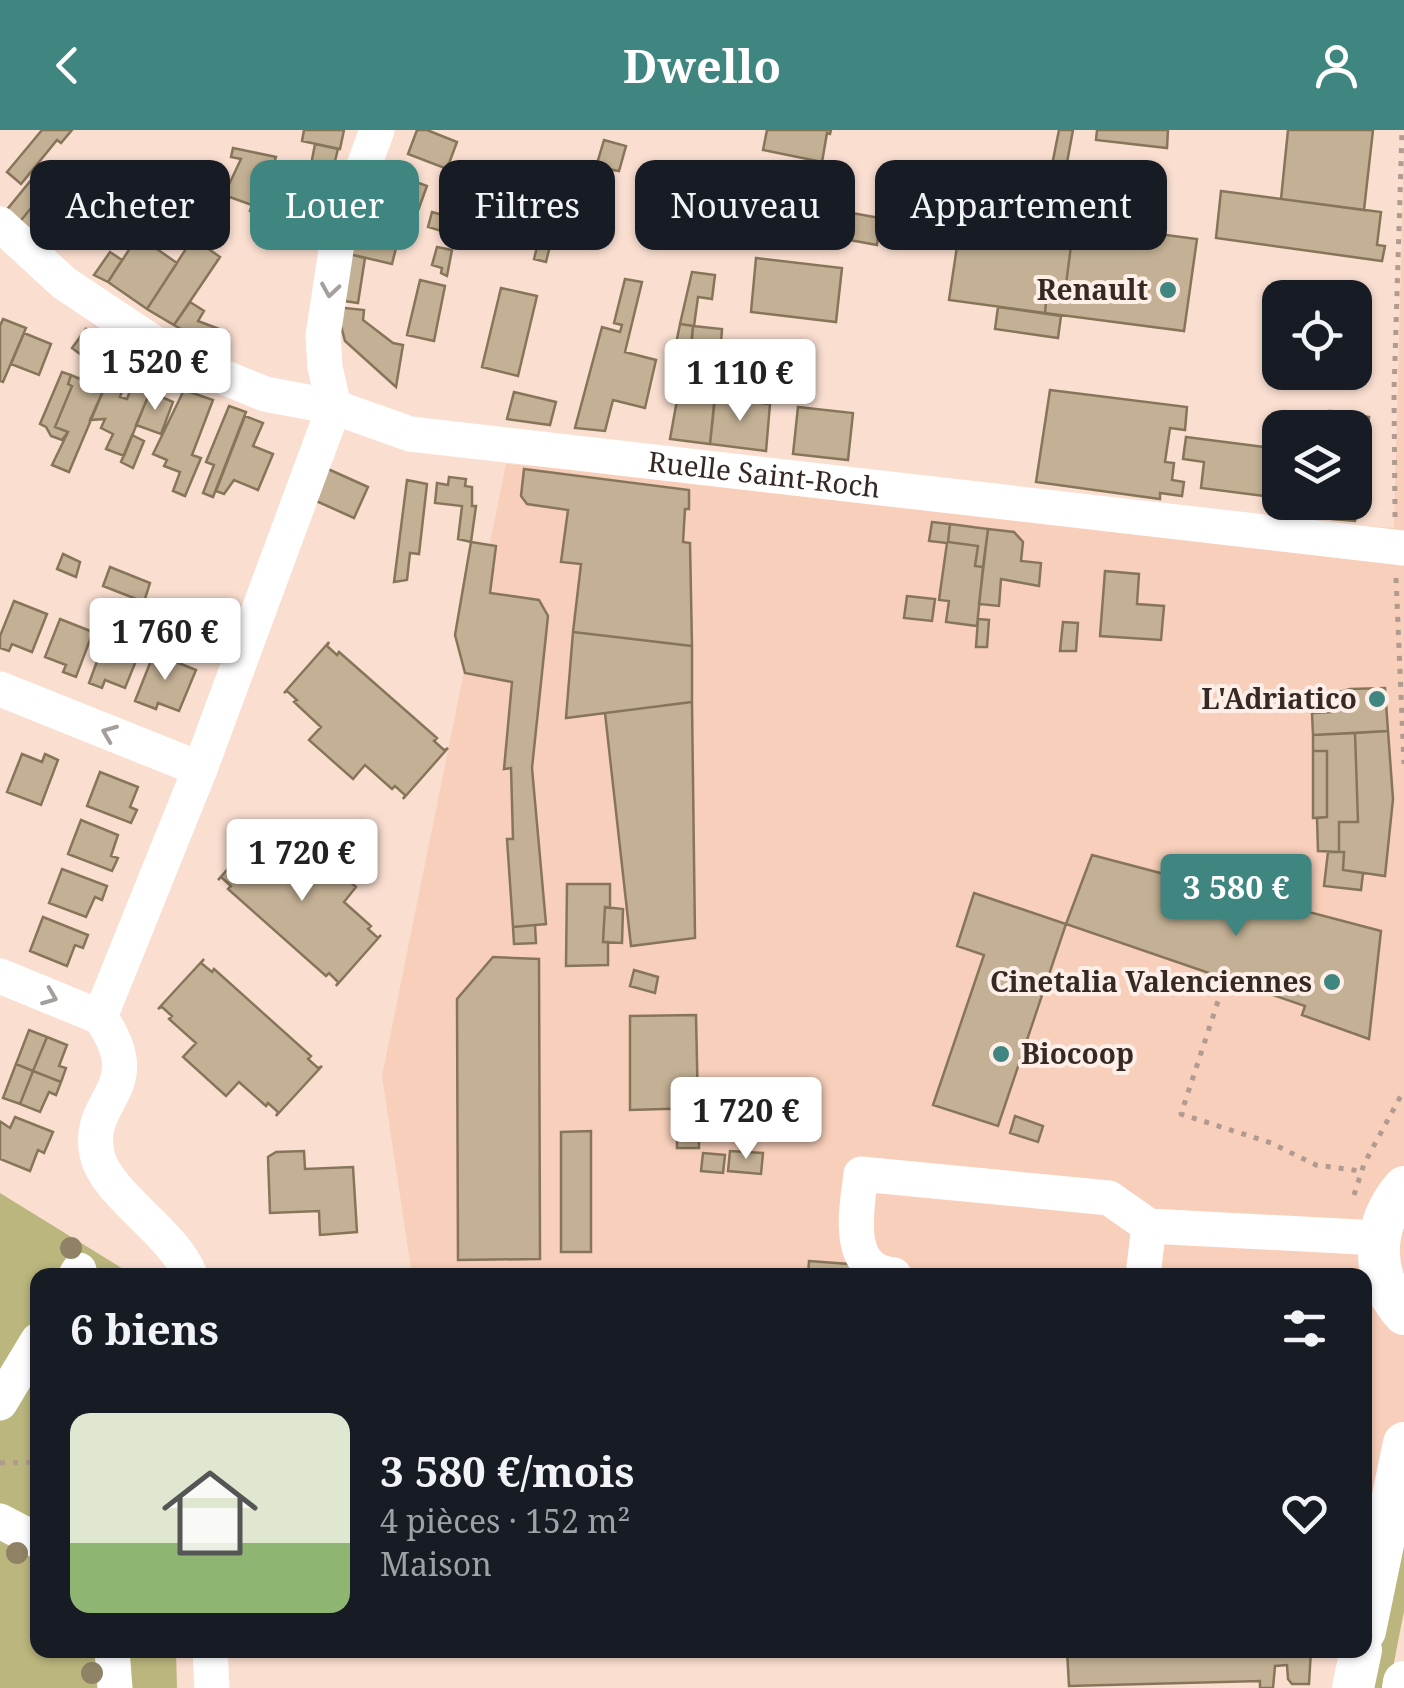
<!DOCTYPE html>
<html lang="fr">
<head>
<meta charset="utf-8">
<style>
  :root { --surface:#171b24; --page:#20242c; --text:#f1f3f6; --muted:#9ea1a6; --accent:#3f8681 }
  body { margin:0; font-family:"Noto Serif",serif; background:var(--page); color:var(--text); height:100vh; display:flex; flex-direction:column; font-size:38px; white-space:nowrap }
  * { box-sizing:border-box; margin:0 }
  p { font-size:32px; color:var(--muted) }
  .icon { flex:none; width:55px; height:55px; fill:none; stroke:currentColor; stroke-width:2; stroke-linecap:round; stroke-linejoin:round }
  .map { position:relative; flex:1; overflow:hidden }
  .side { position:absolute; left:30px; top:1138px; width:1342px; height:390px; display:flex; flex-direction:column; background:var(--surface); border-radius:20px; box-shadow:0 2px 8px #0004 }
  .side>* { flex:none }
  .top-card { position:absolute; left:30px; top:30px; width:1345px; height:90px; display:flex; gap:20px }
  .buttons { position:absolute; left:1262px; top:150px; display:grid; gap:20px }
  .buttons a { display:grid; place-items:center; width:110px; height:110px; border-radius:20px; background:var(--surface); box-shadow:0 2px 8px #0004; font-size:50px }
  .price { position:absolute; translate:-50% -85px; padding:0 22px; border-radius:10px; background:#fff; color:#222; font-size:32px; line-height:65px; filter:drop-shadow(0 2px 5px #0008) }
  .price::after { content:''; position:absolute; left:50%; top:60px; width:30px; height:22px; margin-left:-15px; background:inherit; clip-path:polygon(0 0,100% 0,50% 100%) }
  .price.selected { background:var(--accent); color:#fff }
  ul { padding:0; list-style:none }
  li { display:flex; align-items:center; gap:30px; height:250px; padding:0 40px }
  li span { display:grid; place-items:center; flex:none; width:280px; height:200px; border-radius:20px; color:#555 }
  li>.icon { margin-inline-start:auto }
  span .icon { width:120px; height:120px; fill:#fffc; stroke-width:1 }
  li b { font-size:42px }
  h2 { display:flex; justify-content:space-between; align-items:center; height:120px; padding:0 40px; font-size:42px }
  .tag { padding:0 35px; border-radius:20px; background:var(--surface); box-shadow:0 2px 8px #0004; font-size:35px; line-height:90px }
  .tag.selected { background:var(--accent); color:#fff }
  header { display:flex; justify-content:space-between; align-items:center; height:130px; padding:0 40px; background:var(--accent); color:#fff; font-size:45px; font-weight:700 }
  .map>svg:first-child { display:block }
</style>
</head>
<body>
<header><svg class="icon" aria-label="back" viewBox="0 0 24 24"><path d="M15 5l-7 7 7 7"/></svg>Dwello<svg class="icon" aria-label="person" viewBox="0 0 24 24"><circle cx="12" cy="8" r="4"/><path d="M4 21q1-7 8-7t8 7"/></svg></header>
<div class="map">
<svg width="1404" height="1558" viewBox="0 0 1404 1558">
  <rect width="100%" height="100%" fill="#fadfd1"/>
  <!-- built -->
  <path fill="#f8cfba" d="M 1404,17 L 1404,1444 L 1365,1443 L 1365,1145 L 412,1145 L 382,946 L 506,334 L 1394,398 Z"/>
  <!-- green -->
  <path fill="#bab67d" d="M 0,1063 L 133,1145 L 38,1145 L 38,1520 L 176,1520 L 177,1558 L 0,1558 Z
    M 1404,1396 L 1404,1481 L 1389,1558 L 1367,1558 Z"/>
  <!-- building -->
  <path fill="#c4b195" stroke="#87755a" stroke-width="2.5" d="M 42,0 L 72,0 L 61,13 L 57,10 L 21,54 L 7,42 Z
    M 304,0 L 344,0 L 340,19 L 302,11 Z
    M 417,0 L 427,0 L 457,12 L 447,39 L 408,24 Z
    M 767,0 L 831,0 L 830,4 L 827,3 L 822,32 L 763,20 Z
    M 1059,0 L 1073,0 L 1066,38 L 1052,35 Z
    M 1097,0 L 1168,0 L 1167,18 L 1096,10 Z
    M 1288,0 L 1373,0 L 1364,80 L 1281,69 Z
    M 604,10 L 626,16 L 619,41 L 596,37 Z
    M 315,14 L 338,19 L 333,39 L 311,35 Z
    M 233,18 L 276,27 L 274,33 L 304,47 L 286,92 L 250,81 L 252,75 L 224,65 L 241,29 L 231,27 Z
    M 45,33 L 58,45 L 18,94 L 5,82 Z
    M 370,35 L 427,56 L 416,86 L 358,71 Z
    M 100,42 L 123,59 L 117,69 L 149,91 L 131,117 L 75,78 Z
    M 58,45 L 74,53 L 33,105 L 18,94 Z
    M 74,53 L 77,55 L 73,60 L 83,68 L 48,117 L 33,105 Z
    M 714,58 L 880,88 L 877,115 L 707,84 Z
    M 1221,61 L 1381,82 L 1377,115 L 1385,116 L 1382,131 L 1216,108 Z
    M 358,72 L 405,83 L 398,110 L 351,101 Z
    M 947,76 L 1074,93 L 1065,162 L 1047,161 L 1045,183 L 949,170 L 959,103 L 942,101 Z
    M 432,82 L 461,90 L 455,105 L 428,97 Z
    M 1074,93 L 1197,109 L 1184,201 L 1045,183 L 1047,161 L 1065,162 Z
    M 351,101 L 398,110 L 392,134 L 345,123 Z
    M 138,106 L 177,133 L 147,179 L 108,152 Z
    M 193,108 L 220,127 L 174,195 L 147,179 Z
    M 539,109 L 551,112 L 546,132 L 534,129 Z
    M 437,117 L 452,120 L 447,146 L 441,143 L 442,138 L 432,135 Z
    M 110,122 L 122,130 L 108,152 L 94,145 Z
    M 345,123 L 365,128 L 358,173 L 337,170 Z
    M 756,128 L 842,138 L 836,192 L 751,182 Z
    M 692,142 L 715,145 L 712,169 L 698,167 L 694,196 L 680,194 Z
    M 625,149 L 642,152 L 625,222 L 656,230 L 645,278 L 613,270 L 605,301 L 575,298 L 602,197 L 620,202 L 622,195 L 614,193 Z
    M 420,150 L 445,156 L 434,211 L 407,205 Z
    M 501,158 L 537,166 L 518,246 L 482,237 Z
    M 190,172 L 204,181 L 198,191 L 227,202 L 221,217 L 206,213 L 174,195 Z
    M 336,177 L 364,180 L 363,190 L 393,213 L 403,215 L 396,257 L 345,211 Z
    M 998,177 L 1061,186 L 1058,208 L 995,199 Z
    M 3,189 L 26,198 L 3,252 L 0,251 L 0,196 Z
    M 680,194 L 693,196 L 690,226 L 674,224 Z
    M 693,196 L 722,199 L 721,213 L 692,210 Z
    M 86,199 L 99,208 L 84,227 L 72,218 Z
    M 24,203 L 51,214 L 39,245 L 11,234 Z
    M 139,238 L 155,249 L 124,326 L 106,319 L 113,304 L 101,298 L 105,289 L 90,290 L 107,252 L 123,259 L 120,267 L 127,269 Z
    M 62,242 L 71,245 L 68,254 L 72,256 L 55,297 L 68,302 L 62,310 L 51,306 L 46,297 L 40,294 Z
    M 83,242 L 107,252 L 69,342 L 52,335 L 68,302 L 55,297 L 72,256 L 68,254 L 71,245 L 80,249 Z
    M 679,259 L 715,264 L 710,314 L 670,309 Z
    M 184,260 L 213,270 L 192,325 L 201,328 L 185,366 L 173,361 L 180,342 L 164,336 L 167,330 L 153,324 Z
    M 1050,260 L 1187,277 L 1185,300 L 1170,298 L 1165,332 L 1174,333 L 1172,350 L 1184,352 L 1182,366 L 1160,363 L 1160,369 L 1036,352 Z
    M 150,262 L 173,272 L 161,304 L 136,295 Z
    M 514,262 L 556,272 L 550,295 L 507,289 Z
    M 715,268 L 770,274 L 766,321 L 710,314 Z
    M 229,276 L 246,282 L 213,367 L 203,363 L 214,335 L 206,332 Z
    M 798,277 L 853,283 L 848,330 L 793,324 Z
    M 1330,281 L 1369,287 L 1360,359 L 1355,358 L 1355,298 L 1328,298 Z
    M 245,286 L 263,293 L 253,316 L 273,324 L 258,360 L 234,350 L 224,364 L 216,361 Z
    M 132,305 L 144,311 L 133,338 L 121,332 Z
    M 1186,307 L 1280,319 L 1280,368 L 1201,358 L 1204,332 L 1183,329 Z
    M 328,339 L 368,357 L 354,388 L 314,370 Z
    M 524,339 L 689,360 L 689,379 L 685,379 L 683,412 L 690,413 L 692,516 L 573,502 L 581,434 L 561,432 L 568,380 L 527,374 L 521,366 Z
    M 449,347 L 466,349 L 465,356 L 472,357 L 472,376 L 476,376 L 471,412 L 458,409 L 462,376 L 435,373 L 437,353 L 448,355 Z
    M 407,350 L 427,354 L 419,424 L 410,423 L 407,450 L 394,452 Z
    M 1335,375 L 1358,379 L 1355,391 L 1333,389 Z
    M 932,392 L 950,394 L 948,412 L 978,416 L 975,436 L 983,437 L 977,496 L 946,492 L 949,471 L 939,470 L 947,413 L 929,411 Z
    M 950,394 L 988,399 L 983,437 L 975,436 L 978,416 L 948,412 Z
    M 988,399 L 1014,402 L 1023,412 L 1021,431 L 1041,433 L 1039,456 L 1001,449 L 999,476 L 979,474 Z
    M 471,412 L 496,416 L 490,463 L 539,470 L 548,486 L 532,638 L 546,794 L 513,797 L 507,709 L 513,709 L 511,638 L 504,639 L 512,552 L 465,543 L 455,505 Z
    M 63,424 L 80,432 L 76,447 L 57,439 Z
    M 110,437 L 150,453 L 144,472 L 103,456 Z
    M 1105,441 L 1139,444 L 1137,474 L 1164,476 L 1161,510 L 1100,506 Z
    M 907,466 L 935,469 L 932,491 L 904,488 Z
    M 14,471 L 47,484 L 32,522 L 12,514 L 9,521 L 0,518 L 0,506 Z
    M 60,489 L 93,502 L 76,547 L 63,542 L 66,535 L 45,527 Z
    M 978,489 L 989,490 L 987,517 L 976,517 Z
    M 1063,492 L 1078,493 L 1076,521 L 1060,521 Z
    M 573,502 L 692,516 L 692,572 L 566,588 Z
    M 106,507 L 140,521 L 125,558 L 105,550 L 102,558 L 89,553 Z
    M 329,512 L 327,516 L 337,525 L 339,522 L 437,608 L 434,611 L 444,620 L 448,618 L 403,669 L 405,665 L 395,656 L 392,659 L 365,635 L 353,649 L 309,610 L 321,597 L 294,572 L 297,570 L 287,561 L 284,563 Z
    M 154,523 L 196,540 L 179,581 L 158,573 L 156,579 L 135,571 Z
    M 1385,558 L 1388,601 L 1313,605 L 1312,583 L 1332,582 L 1332,564 L 1350,559 Z
    M 692,572 L 695,808 L 631,816 L 605,583 Z
    M 1388,601 L 1393,669 L 1385,746 L 1343,740 L 1344,722 L 1339,722 L 1339,692 L 1358,692 L 1355,603 Z
    M 1355,603 L 1358,692 L 1339,692 L 1339,722 L 1318,721 L 1317,688 L 1327,687 L 1327,621 L 1313,621 L 1313,605 Z
    M 1313,621 L 1327,621 L 1327,687 L 1313,688 Z
    M 22,624 L 42,632 L 45,624 L 58,630 L 41,675 L 7,662 Z
    M 100,642 L 138,657 L 130,677 L 137,680 L 131,693 L 87,676 Z
    M 81,690 L 118,705 L 111,726 L 118,728 L 112,741 L 68,724 Z
    M 263,699 L 260,703 L 271,712 L 273,709 L 300,732 L 313,719 L 356,757 L 344,772 L 371,796 L 368,799 L 378,808 L 381,805 L 336,856 L 338,852 L 329,843 L 326,846 L 228,759 L 231,756 L 221,747 L 218,750 Z
    M 1328,722 L 1344,722 L 1343,740 L 1363,743 L 1361,760 L 1324,756 Z
    M 1092,725 L 1381,801 L 1369,909 L 1302,885 L 1305,876 L 1066,794 Z
    M 62,739 L 107,756 L 102,770 L 95,767 L 86,787 L 49,773 Z
    M 567,754 L 610,754 L 610,778 L 605,777 L 603,812 L 608,812 L 608,835 L 566,836 Z
    M 974,763 L 1066,794 L 998,996 L 933,975 L 984,825 L 957,816 Z
    M 605,777 L 623,779 L 622,813 L 603,812 Z
    M 43,787 L 88,805 L 83,818 L 75,815 L 67,836 L 30,821 Z
    M 535,795 L 536,813 L 514,814 L 513,797 Z
    M 493,827 L 539,829 L 540,1129 L 458,1130 L 457,869 Z
    M 204,829 L 201,833 L 212,842 L 214,839 L 311,926 L 308,929 L 318,938 L 322,936 L 276,986 L 278,982 L 268,973 L 266,976 L 239,952 L 226,966 L 183,927 L 196,913 L 169,889 L 172,886 L 162,877 L 158,879 Z
    M 634,840 L 658,847 L 655,863 L 630,856 Z
    M 696,885 L 698,978 L 630,980 L 630,886 Z
    M 29,900 L 47,907 L 33,941 L 16,934 Z
    M 47,907 L 67,915 L 59,936 L 66,938 L 61,952 L 33,941 Z
    M 16,934 L 33,941 L 20,974 L 3,968 Z
    M 33,941 L 61,952 L 56,965 L 49,962 L 40,982 L 20,974 Z
    M 1015,986 L 1043,996 L 1038,1012 L 1010,1003 Z
    M 15,987 L 53,1002 L 44,1023 L 38,1020 L 30,1041 L 0,1029 L 0,995 L 1,992 L 10,998 Z
    M 591,1001 L 591,1122 L 561,1122 L 561,1002 Z
    M 677,1002 L 699,1002 L 699,1018 L 677,1018 Z
    M 304,1021 L 305,1039 L 353,1037 L 357,1102 L 320,1105 L 319,1081 L 270,1083 L 268,1027 L 276,1022 Z
    M 730,1021 L 763,1023 L 761,1044 L 728,1041 Z
    M 703,1023 L 725,1025 L 723,1043 L 701,1041 Z
    M 809,1131 L 862,1135 L 861,1145 L 808,1145 Z
    M 1067,1520 L 1311,1520 L 1309,1554 L 1292,1554 L 1288,1549 L 1287,1535 L 1275,1536 L 1273,1558 L 1260,1558 L 1260,1551 L 1069,1556 Z"/>
  <g fill="none" stroke-linecap="round" stroke-linejoin="round">
    <!-- path -->
    <path stroke="#b19b90" stroke-width="5" stroke-dasharray="5 8" stroke-linecap="butt" d="M 1395,387 L 1394,261 L 1402,0
      M 1396,448 L 1404,634
      M 1222,859 L 1181,984 L 1271,1013 L 1316,1035 L 1361,1041
      M 1354,1065 L 1364,1034 L 1404,960
      M 1365,1231 L 1368,1269 L 1365,1294
      M 0,1333 L 38,1332"/>
    <!-- minor -->
    <g stroke="#fff" stroke-width="35">
      <path id="s1" d="M 0,94 L 64,153 L 175,227 L 265,264 L 334,277 L 410,304 L 1404,418"/>
      <path d="M 0,559 L 200,639"/>
      <path d="M 0,846 L 100,887"/>
      <path d="M 76,1145 L 79,1140"/>
      <path d="M 190,1145 C 173,1101 105,1064 97,1024 C 85,967 151,960 100,887 L 200,639 L 334,277 L 325,237 L 323,206 L 338,107 L 377,0"/>
      <path d="M 894,1145 C 843,1141 857,1078 861,1044 L 1109,1068 L 1149,1096 L 1379,1108"/>
      <path d="M 1143,1145 L 1149,1096"/>
      <path d="M 0,1273 L 38,1210"/>
      <path d="M 0,1391 L 38,1411"/>
      <path d="M 112,1520 L 115,1558"/>
      <path d="M 210,1520 L 212,1558"/>
    </g>
    <!-- major -->
    <path stroke="#fff" stroke-width="42" d="M 1404,1057 C 1371,1095 1370,1146 1404,1184
      M 1365,1501 L 1404,1313
      M 1353,1558 L 1361,1520
      M 1403,1558 L 1404,1552"/>
  </g>
  <!-- trees -->
  <g fill="#908264">
    <circle cx="71" cy="1118" r="11"/>
    <circle cx="17" cy="1423" r="11"/>
    <circle cx="92" cy="1543" r="11"/>
  </g>
  <!-- one-way arrows -->
  <defs><path id="oneway-chevron" d="M-2-3.5L2.5 0L-2 3.5" fill="none" stroke-width="1.6" stroke-linecap="round" stroke-linejoin="round" transform="scale(2.5)"/></defs>
  <g stroke="#a59f9c">
    <use href="#oneway-chevron" transform="translate(330 160) rotate(99)"/>
    <use href="#oneway-chevron" transform="translate(109 603) rotate(-158)"/>
    <use href="#oneway-chevron" transform="translate(50 867) rotate(22)"/>
  </g>
  <!-- markers -->
  <g fill="#3f8681" stroke="#fdefe8" stroke-width="4">
    <circle cx="1168" cy="160" r="10"/>
    <circle cx="1377" cy="569" r="10"/>
    <circle cx="1332" cy="852" r="10"/>
    <circle cx="1001" cy="924" r="10"/>
  </g>
  <g text-anchor="middle" stroke-width="8" stroke-linejoin="round" paint-order="stroke">
    <!-- poi labels -->
    <g font-size="28" font-weight="bold" fill="#362923" stroke="#fdefe8" text-anchor="end">
      <text x="1148" y="170">Renault</text>
      <text x="1357" y="579">L'Adriatico</text>
      <text x="1312" y="862">Cinetalia Valenciennes</text>
      <text x="1021" y="934" text-anchor="start">Biocoop</text>
    </g>
    <!-- street labels -->
    <g font-size="28" fill="#362923" stroke="#fdefe8">
      <text dy="10" stroke="none"><textPath href="#s1" startOffset="825">Ruelle Saint-Roch</textPath></text>
    </g>
  </g>
</svg>
<div class="buttons">
<a><svg class="icon" aria-label="locate" viewBox="0 0 24 24"><circle cx="12" cy="12" r="6"/><path d="M12 2v4M12 18v4M2 12h4M18 12h4"/></svg></a>
<a><svg class="icon" aria-label="layers" viewBox="0 0 24 24"><path d="M12 4l9 5-9 5-9-5zM3 14l9 5 9-5"/></svg></a>
</div>
<b class="price" style="left:155px;top:283px">1 520 €</b>
<b class="price" style="left:740px;top:294px">1 110 €</b>
<b class="price" style="left:165px;top:553px">1 760 €</b>
<b class="price" style="left:302px;top:774px">1 720 €</b>
<b class="price selected" style="left:1236px;top:809px">3 580 €</b>
<b class="price" style="left:746px;top:1032px">1 720 €</b>
<div class="top-card">
<a class="tag">Acheter</a>
<a class="tag selected">Louer</a>
<a class="tag">Filtres</a>
<a class="tag">Nouveau</a>
<a class="tag">Appartement</a>
</div>
<section class="side">
<h2>6 biens<svg class="icon" aria-label="filters" viewBox="0 0 24 24"><path d="M4 7h16M4 17h16"/><circle cx="9" cy="7" r="2"/><circle cx="15" cy="17" r="2"/></svg></h2>
<ul>
<li><span style="background:linear-gradient(#dfe7d0 65%,#8fb573 0)"><svg class="icon" aria-label="home" viewBox="0 0 24 24"><path d="M3 11l9-7 9 7M6 9v11h12V9"/></svg></span><div><b>3 580 €/mois</b><p>4 pièces · 152 m²</p><p>Maison</p></div><svg class="icon" aria-label="heart" viewBox="0 0 24 24"><path d="M12 20l-8-8c-3-5 5-10 8-4 3-6 11-1 8 4z"/></svg></li>
</ul>
</section>
</div>
</body>
</html>
